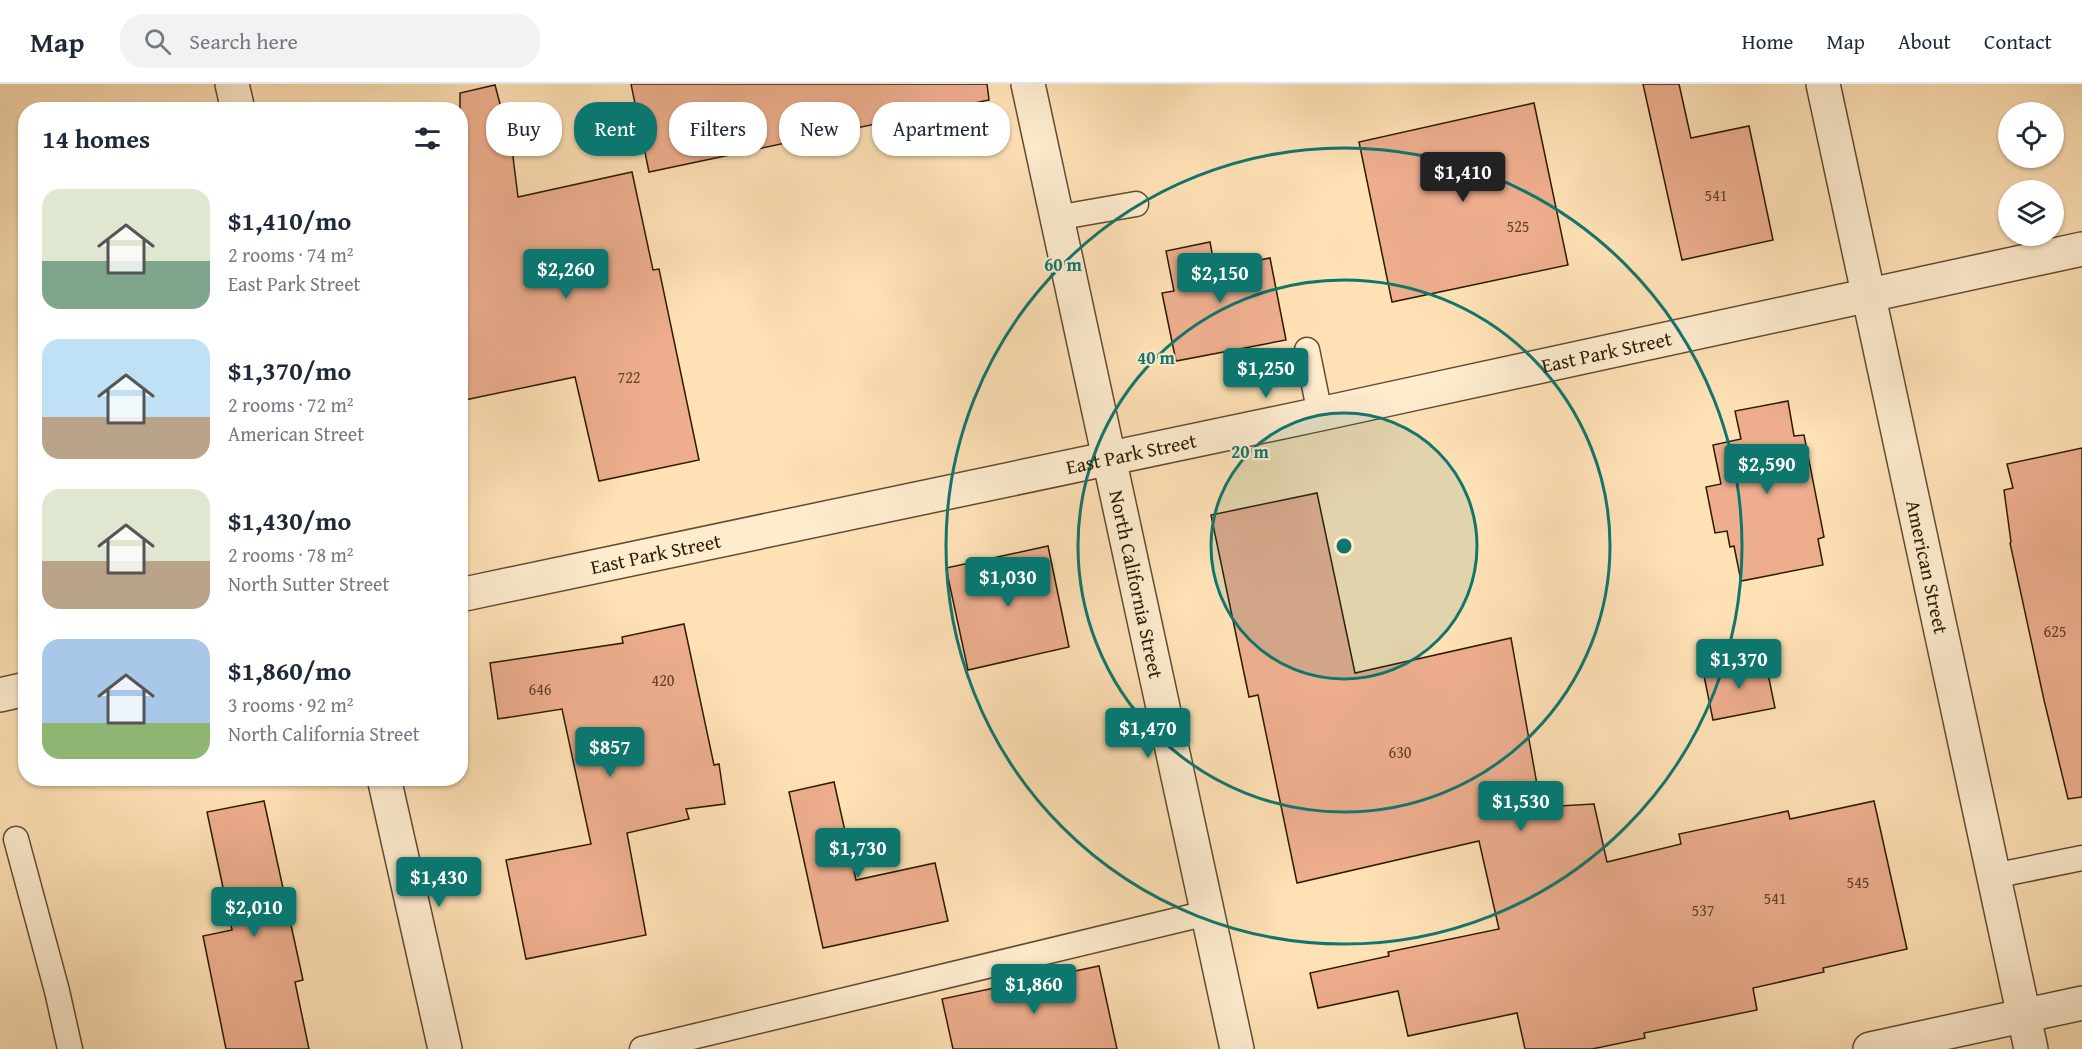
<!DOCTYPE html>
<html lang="en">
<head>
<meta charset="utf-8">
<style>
  :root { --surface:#fff; --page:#f2f2f3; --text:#1f2937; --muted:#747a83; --line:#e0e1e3; --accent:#0f766e }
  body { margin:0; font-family:"Gentium Book Plus",serif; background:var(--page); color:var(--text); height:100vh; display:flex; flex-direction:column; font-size:22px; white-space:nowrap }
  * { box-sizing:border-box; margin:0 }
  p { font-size:20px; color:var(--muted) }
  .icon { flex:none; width:33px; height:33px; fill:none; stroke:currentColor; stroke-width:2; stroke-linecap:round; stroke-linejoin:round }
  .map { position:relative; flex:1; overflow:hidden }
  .panel { position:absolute; left:18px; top:18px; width:450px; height:684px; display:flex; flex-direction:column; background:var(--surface); border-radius:24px; box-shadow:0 2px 4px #0004 }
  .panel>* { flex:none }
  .hud { position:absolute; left:486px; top:18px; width:570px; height:54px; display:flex; gap:12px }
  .tools { position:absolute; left:1998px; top:18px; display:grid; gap:12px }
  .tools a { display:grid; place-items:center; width:66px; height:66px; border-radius:50%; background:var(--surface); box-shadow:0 2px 4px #0004; font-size:30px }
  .price { position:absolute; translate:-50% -51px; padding:0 14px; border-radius:6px; background:var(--accent); color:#fff; font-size:20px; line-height:39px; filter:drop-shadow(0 2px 3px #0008) }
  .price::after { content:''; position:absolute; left:50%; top:36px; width:18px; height:14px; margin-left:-9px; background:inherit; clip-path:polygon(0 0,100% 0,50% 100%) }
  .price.on { background:#222; color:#fff }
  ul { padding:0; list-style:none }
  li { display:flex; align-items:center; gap:18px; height:150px; padding:0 24px }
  li span { display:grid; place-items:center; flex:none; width:168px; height:120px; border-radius:18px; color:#555 }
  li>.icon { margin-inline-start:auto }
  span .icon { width:72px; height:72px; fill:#fffc; stroke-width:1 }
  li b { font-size:26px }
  h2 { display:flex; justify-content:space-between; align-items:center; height:72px; padding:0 24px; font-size:26px }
  .chip { padding:0 21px; border-radius:24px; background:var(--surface); box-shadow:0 2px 4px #0004; font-size:21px; line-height:54px }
  .chip.on { background:var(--accent); color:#fff }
  header { display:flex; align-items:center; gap:36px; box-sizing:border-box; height:84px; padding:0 30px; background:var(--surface); border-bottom:2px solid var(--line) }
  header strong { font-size:28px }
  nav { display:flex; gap:33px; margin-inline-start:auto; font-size:21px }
  .search { width:420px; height:54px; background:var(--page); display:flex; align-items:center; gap:15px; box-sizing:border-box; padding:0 21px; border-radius:24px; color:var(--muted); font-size:22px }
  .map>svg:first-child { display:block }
</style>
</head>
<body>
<header>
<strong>Map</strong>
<div class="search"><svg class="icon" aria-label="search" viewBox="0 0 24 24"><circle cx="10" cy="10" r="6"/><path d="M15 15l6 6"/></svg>Search here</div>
<nav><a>Home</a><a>Map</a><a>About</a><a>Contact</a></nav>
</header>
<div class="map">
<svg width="2082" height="965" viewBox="0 0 2082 965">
  <rect width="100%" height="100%" fill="#fee1b5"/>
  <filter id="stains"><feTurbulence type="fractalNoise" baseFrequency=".00333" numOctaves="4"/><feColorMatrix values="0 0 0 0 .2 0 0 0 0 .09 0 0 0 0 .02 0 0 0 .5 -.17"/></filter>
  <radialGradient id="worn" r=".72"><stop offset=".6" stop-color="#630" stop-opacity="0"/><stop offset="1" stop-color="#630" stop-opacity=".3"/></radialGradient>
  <!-- building -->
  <path fill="#eeae8e" stroke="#2d1b05" stroke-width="1.5" d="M 631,0 L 987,0 L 989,16 L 649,88 Z
    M 1643,0 L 1679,0 L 1691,54 L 1749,42 L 1773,156 L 1682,176 Z
    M 495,1 L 512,65 L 518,113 L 632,88 L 653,186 L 659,185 L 699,376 L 599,397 L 575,293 L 460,317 L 460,9 Z
    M 1534,19 L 1568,181 L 1392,218 L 1359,58 Z
    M 1210,158 L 1215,185 L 1270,174 L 1286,256 L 1176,277 L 1162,209 L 1174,207 L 1166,167 Z
    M 1788,317 L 1794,352 L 1804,351 L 1824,453 L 1818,455 L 1823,481 L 1741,497 L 1734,462 L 1730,463 L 1727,447 L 1715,449 L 1706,403 L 1721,400 L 1713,361 L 1741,355 L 1735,327 Z
    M 2082,364 L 2082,713 L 2068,715 L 2044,616 L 2010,459 L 2011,458 L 2004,406 L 2013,404 L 2007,380 Z
    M 1317,409 L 1355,589 L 1511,554 L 1541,723 L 1594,720 L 1607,778 L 1681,760 L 1679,750 L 1788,727 L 1790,735 L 1874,717 L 1907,865 L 1823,884 L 1824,888 L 1753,904 L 1757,926 L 1644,949 L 1645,954 L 1592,965 L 1525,965 L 1517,929 L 1408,952 L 1398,907 L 1318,924 L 1310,889 L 1389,872 L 1388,868 L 1499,845 L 1479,757 L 1297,799 L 1258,611 L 1249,613 L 1211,431 Z
    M 1048,462 L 1069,563 L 968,586 L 946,484 Z
    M 684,540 L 714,681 L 719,680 L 725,720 L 686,725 L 689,735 L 627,749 L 646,851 L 526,875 L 506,776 L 591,760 L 562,625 L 498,635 L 490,579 L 623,559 L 622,553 Z
    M 1765,575 L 1775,624 L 1713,636 L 1703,587 Z
    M 834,698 L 856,796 L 935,779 L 948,837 L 823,864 L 789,708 Z
    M 264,717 L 303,896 L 295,898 L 309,965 L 226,965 L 203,852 L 232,846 L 207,728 Z
    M 1099,882 L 1117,965 L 953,965 L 942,915 Z"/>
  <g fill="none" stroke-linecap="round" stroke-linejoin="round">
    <defs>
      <path id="service" d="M 1056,134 L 1136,120
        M 1307,266 L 1320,330
        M 16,755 L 57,907 L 70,965
        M 1993,792 L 2082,774
        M 642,965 L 1207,829"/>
      <g id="minor">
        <path d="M 232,0 L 238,26"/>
        <path id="s1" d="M 1823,0 L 2031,965"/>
        <path d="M 384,694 L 445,965"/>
      </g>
      <g id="tertiary">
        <path id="s2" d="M 1028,0 L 1237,965"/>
        <path id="s3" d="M 460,511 L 1320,330 L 2082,165"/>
        <path d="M 0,611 L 26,605"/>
        <path d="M 1870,965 L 2082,919"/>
      </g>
    </defs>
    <!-- service casing -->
    <use href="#service" stroke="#614c31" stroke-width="27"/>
    <!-- minor casing -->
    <use href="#minor" stroke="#614c31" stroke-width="36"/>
    <!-- tertiary casing -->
    <use href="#tertiary" stroke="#614c31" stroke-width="36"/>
    <!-- service -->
    <use href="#service" stroke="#feeccf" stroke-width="24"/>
    <!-- minor -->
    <use href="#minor" stroke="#feeccf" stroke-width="33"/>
    <!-- tertiary -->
    <use href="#tertiary" stroke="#feeccf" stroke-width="33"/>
  </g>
  <!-- distance rings -->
  <circle cx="1344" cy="462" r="133" fill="#0f766e" fill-opacity=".12"/>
  <g fill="none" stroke="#0f766e" stroke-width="3">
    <circle cx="1344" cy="462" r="133"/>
    <circle cx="1344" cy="462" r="266"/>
    <circle cx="1344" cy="462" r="398"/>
  </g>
  <g text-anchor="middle" stroke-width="4.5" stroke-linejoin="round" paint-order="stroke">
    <!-- number labels -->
    <g font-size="16" fill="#5d4027">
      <text x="1716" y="117">541</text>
      <text x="1518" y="148">525</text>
      <text x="629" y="299">722</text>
      <text x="2055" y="553">625</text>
      <text x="663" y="602">420</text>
      <text x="540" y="611">646</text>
      <text x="1400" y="674">630</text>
      <text x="1858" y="804">545</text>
      <text x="1775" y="820">541</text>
      <text x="1703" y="832">537</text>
    </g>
    <!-- street labels -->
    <g font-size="20" fill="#2d1b05" stroke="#feeccf">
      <text dy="7" stroke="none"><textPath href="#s3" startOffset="1172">East Park Street</textPath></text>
      <text dy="7" stroke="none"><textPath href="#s3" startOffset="686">East Park Street</textPath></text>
      <text dy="7" stroke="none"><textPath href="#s3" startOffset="200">East Park Street</textPath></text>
      <text dy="7" stroke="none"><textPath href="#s1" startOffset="494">American Street</textPath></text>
      <text dy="7" stroke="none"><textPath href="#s2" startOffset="512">North California Street</textPath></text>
    </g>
  </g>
  <circle cx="1344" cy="462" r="9" fill="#0f766e" stroke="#feeccf" stroke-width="3"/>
  <g font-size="18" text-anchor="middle" font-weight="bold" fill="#0f766e" stroke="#feeccf" stroke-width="4.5" stroke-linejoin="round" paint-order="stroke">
    <text x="1063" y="187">60 m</text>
    <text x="1156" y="280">40 m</text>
    <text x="1250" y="374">20 m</text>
  </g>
  <rect width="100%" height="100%" filter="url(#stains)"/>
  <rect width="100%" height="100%" fill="url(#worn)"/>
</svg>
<div class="tools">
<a><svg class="icon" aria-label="locate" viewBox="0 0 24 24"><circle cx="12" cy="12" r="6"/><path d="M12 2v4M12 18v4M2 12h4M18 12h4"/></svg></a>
<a><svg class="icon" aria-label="layers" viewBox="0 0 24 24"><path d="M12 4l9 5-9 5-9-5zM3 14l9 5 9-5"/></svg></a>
</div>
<b class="price on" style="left:1463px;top:119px">$1,410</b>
<b class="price" style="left:566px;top:216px">$2,260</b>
<b class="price" style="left:1220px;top:220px">$2,150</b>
<b class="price" style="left:1266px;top:315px">$1,250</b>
<b class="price" style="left:1767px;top:411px">$2,590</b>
<b class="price" style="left:1008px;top:524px">$1,030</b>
<b class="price" style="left:1739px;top:606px">$1,370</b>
<b class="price" style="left:1148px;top:675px">$1,470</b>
<b class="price" style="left:610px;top:694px">$857</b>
<b class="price" style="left:1521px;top:748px">$1,530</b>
<b class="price" style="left:858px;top:795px">$1,730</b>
<b class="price" style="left:439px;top:824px">$1,430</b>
<b class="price" style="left:254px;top:854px">$2,010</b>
<b class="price" style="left:1034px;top:931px">$1,860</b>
<div class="hud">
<a class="chip">Buy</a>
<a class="chip on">Rent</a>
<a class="chip">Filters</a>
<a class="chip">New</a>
<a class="chip">Apartment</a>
</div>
<section class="panel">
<h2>14 homes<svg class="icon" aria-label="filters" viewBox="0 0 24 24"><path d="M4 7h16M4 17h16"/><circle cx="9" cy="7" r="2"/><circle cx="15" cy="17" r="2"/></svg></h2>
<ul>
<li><span style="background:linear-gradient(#dfe7d0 60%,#7fa58c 0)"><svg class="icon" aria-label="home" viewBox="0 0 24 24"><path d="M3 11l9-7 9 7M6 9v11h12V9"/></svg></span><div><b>$1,410/mo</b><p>2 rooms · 74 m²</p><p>East Park Street</p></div></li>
<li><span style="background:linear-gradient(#bfe0f5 65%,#b9a48a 0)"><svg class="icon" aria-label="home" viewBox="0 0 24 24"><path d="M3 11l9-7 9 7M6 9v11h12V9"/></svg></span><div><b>$1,370/mo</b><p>2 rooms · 72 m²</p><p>American Street</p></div></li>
<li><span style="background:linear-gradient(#dfe7d0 60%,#b9a48a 0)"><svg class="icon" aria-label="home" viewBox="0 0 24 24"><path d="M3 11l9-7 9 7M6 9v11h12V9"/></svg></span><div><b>$1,430/mo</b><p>2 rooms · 78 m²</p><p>North Sutter Street</p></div></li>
<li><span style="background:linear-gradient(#a9c7e8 70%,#8fb573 0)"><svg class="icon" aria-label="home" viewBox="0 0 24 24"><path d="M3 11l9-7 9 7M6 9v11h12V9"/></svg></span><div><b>$1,860/mo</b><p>3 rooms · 92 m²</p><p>North California Street</p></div></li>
</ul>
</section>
</div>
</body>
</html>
